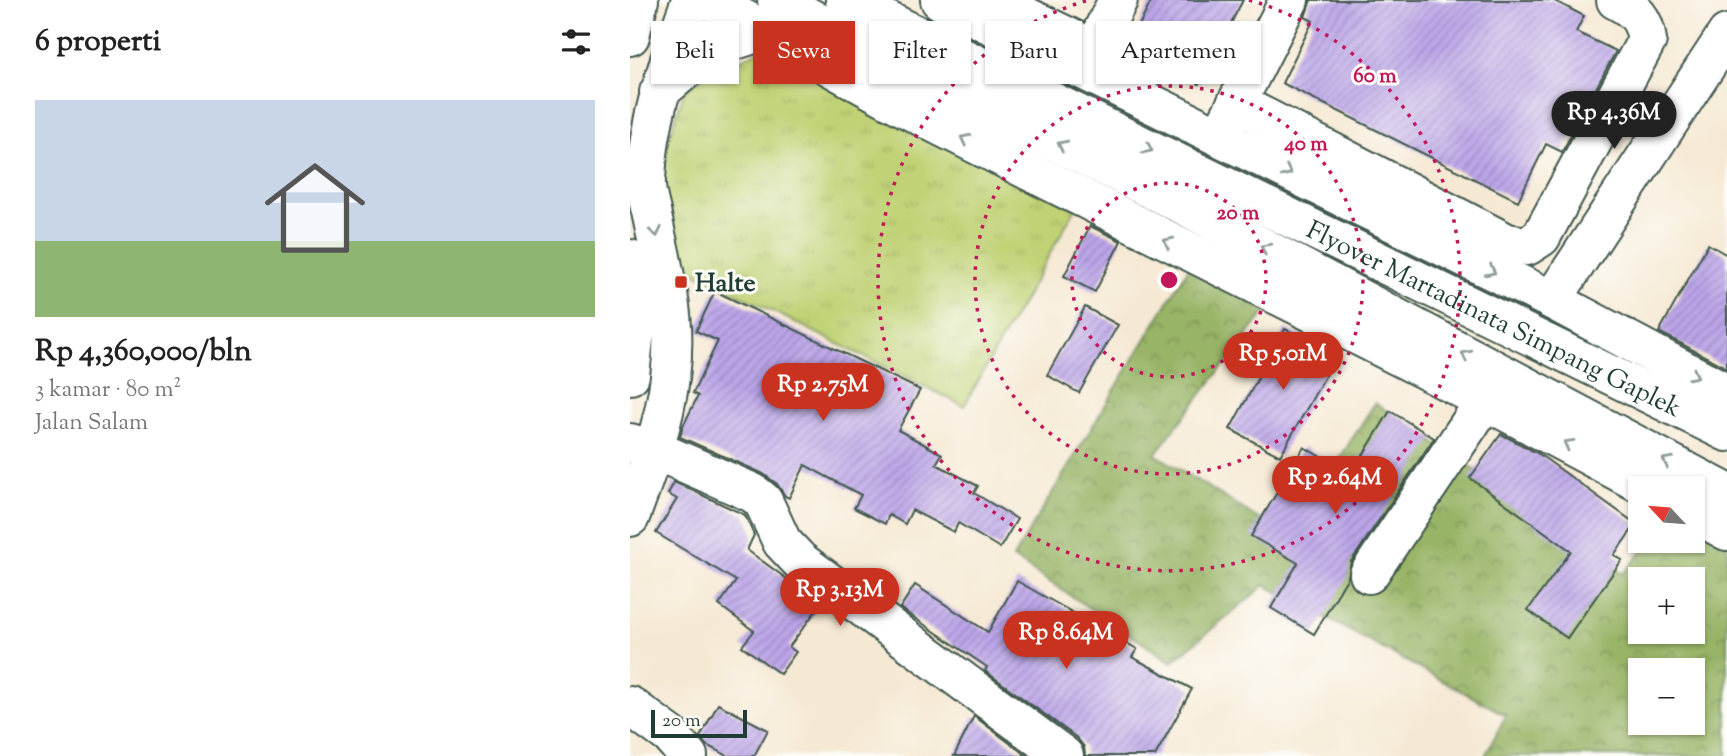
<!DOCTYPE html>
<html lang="id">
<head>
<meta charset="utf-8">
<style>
  :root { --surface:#fff; --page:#f2f2f2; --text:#222; --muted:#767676; --line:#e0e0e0; --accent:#c8321e }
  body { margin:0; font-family:"Sorts Mill Goudy",serif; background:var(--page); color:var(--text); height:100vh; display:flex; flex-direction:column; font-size:26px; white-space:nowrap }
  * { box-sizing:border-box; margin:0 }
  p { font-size:23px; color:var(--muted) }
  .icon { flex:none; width:38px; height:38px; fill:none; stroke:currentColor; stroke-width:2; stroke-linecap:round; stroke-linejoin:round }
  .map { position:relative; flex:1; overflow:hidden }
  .side { display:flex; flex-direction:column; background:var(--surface); width:630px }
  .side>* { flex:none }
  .banner { position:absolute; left:21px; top:21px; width:665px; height:63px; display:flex; gap:14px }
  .needle { width:46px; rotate:296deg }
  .fabs { position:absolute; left:998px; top:476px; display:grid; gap:14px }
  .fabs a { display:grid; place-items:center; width:77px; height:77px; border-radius:0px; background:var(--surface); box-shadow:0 2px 5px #0004; font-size:35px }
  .scale { position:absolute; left:21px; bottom:18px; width:96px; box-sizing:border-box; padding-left:7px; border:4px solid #1f3d34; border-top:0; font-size:19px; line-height:24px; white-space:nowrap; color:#1f3d34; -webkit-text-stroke:5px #fdfcf7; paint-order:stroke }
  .price { position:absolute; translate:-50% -60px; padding:0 16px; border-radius:24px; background:var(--accent); color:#fff; font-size:23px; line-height:46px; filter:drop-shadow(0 2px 4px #0008) }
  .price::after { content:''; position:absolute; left:50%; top:42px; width:21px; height:16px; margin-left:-10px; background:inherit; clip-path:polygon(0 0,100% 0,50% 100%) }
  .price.current { background:#222; color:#fff }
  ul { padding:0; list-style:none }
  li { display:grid; align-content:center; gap:14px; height:371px; padding:0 35px }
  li+li { border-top:2px solid var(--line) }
  li span { display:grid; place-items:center; height:217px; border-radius:0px; color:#555 }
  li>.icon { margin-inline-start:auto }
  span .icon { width:126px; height:126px; fill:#fffc; stroke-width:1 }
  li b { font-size:30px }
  h2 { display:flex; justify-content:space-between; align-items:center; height:84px; padding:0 35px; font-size:30px }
  .chip { padding:0 24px; border-radius:0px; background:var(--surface); box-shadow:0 2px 5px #0004; font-size:24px; line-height:63px }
  .chip.current { background:var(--accent); color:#fff }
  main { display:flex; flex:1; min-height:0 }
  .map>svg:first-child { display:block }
</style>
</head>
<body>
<main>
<section class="side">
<h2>6 properti<svg class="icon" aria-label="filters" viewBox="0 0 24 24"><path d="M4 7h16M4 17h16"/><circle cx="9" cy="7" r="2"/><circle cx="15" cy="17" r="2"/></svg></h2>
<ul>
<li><span style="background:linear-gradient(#c9d6e8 65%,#8fb573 0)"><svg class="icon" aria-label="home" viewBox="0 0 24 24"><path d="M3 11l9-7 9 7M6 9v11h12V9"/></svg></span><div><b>Rp 4,360,000/bln</b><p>3 kamar · 80 m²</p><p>Jalan Salam</p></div></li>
</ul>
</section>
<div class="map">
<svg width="1097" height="756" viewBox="0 0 1097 756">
  <defs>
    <pattern id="forest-crowns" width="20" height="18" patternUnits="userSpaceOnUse" patternTransform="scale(1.75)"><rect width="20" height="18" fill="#98b466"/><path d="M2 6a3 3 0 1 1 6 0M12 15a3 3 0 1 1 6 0" fill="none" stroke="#7b9455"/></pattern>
    <pattern id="park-tufts" width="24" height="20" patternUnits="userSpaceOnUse" patternTransform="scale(1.75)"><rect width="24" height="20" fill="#c0d275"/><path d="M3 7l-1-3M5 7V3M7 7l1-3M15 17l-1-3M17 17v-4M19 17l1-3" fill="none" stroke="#a5b566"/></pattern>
    <pattern id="building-hatch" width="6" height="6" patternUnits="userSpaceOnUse" patternTransform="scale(1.75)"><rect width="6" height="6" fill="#bca5e9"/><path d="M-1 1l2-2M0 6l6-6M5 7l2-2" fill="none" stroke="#9888be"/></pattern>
  </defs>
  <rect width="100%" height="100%" fill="#fdfcf7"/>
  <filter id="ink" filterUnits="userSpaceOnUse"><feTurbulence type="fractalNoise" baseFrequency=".0143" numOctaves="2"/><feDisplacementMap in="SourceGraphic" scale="14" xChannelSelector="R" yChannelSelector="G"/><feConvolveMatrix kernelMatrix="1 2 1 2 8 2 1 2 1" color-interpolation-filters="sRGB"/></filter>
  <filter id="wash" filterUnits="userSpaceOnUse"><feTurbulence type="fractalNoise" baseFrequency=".00686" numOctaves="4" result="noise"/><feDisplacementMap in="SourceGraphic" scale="28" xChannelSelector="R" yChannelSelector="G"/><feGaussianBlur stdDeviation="1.57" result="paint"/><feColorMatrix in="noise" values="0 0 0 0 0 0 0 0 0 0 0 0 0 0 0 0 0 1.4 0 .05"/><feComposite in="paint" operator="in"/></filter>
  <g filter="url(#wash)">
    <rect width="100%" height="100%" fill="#f6e9d4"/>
    <!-- forest -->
    <path fill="url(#forest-crowns)" stroke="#5c784d" stroke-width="2" fill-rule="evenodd" d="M 559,267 L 640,306 L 525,454 L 659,538 L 745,403 L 815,449 L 993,574 L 1021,541 L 1062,541 L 1062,492 L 1097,475 L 1097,756 L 855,756 L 876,715 L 635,585 L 542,662 L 383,558 ZM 1010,579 L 1062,579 L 1062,632 L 1010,632 ZM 1010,670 L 1062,670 L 1062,723 L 1010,723 Z"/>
    <!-- park -->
    <path fill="url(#park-tufts)" stroke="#708854" stroke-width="2" d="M 136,48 L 445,209 L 334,406 L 55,268 L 37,224 L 29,169 L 54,92 L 75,75 Z"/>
    <g id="blocks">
      <!-- building -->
      <path fill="url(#building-hatch)" d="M 522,0 L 613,0 L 569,84 L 498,47 Z
        M 681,0 L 923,0 L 954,16 L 946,32 L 986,51 L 932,152 L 916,144 L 888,201 L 652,83 L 683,21 L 675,17 Z
        M 460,226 L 491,241 L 465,292 L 434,276 Z
        M 1078,244 L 1097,255 L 1097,368 L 1029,332 Z
        M 85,291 L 290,390 L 268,430 L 312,454 L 306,464 L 348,486 L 344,493 L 387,519 L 370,548 L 328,523 L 324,532 L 282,510 L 275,524 L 259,515 L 255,524 L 224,508 L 231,495 L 175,465 L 159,498 L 155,496 L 147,484 L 132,473 L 50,437 L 53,426 L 68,396 L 63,393 L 88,341 L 66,331 Z
        M 455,307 L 488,325 L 449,393 L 417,375 Z
        M 655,329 L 707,355 L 650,456 L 600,429 Z
        M 760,411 L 804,438 L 721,562 L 718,577 L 684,634 L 641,608 L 668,563 L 621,536 L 674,447 L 721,475 Z
        M 871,434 L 909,454 L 1006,524 L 984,555 L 992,560 L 937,638 L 898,610 L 941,551 L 840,478 Z
        M 44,482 L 115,515 L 124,535 L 117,550 L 191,604 L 159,647 L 166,652 L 150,674 L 112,646 L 124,631 L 89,605 L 106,581 L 26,533 L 47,499 L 38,494 Z
        M 387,581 L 507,649 L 502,657 L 562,689 L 525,756 L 455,756 L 454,747 L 447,738 L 355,671 L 357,667 L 270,608 L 285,585 L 358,632 Z
        M 88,704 L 138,730 L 124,756 L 98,756 L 76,745 L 70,737 Z
        M 344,716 L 397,756 L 324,756 Z"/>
    </g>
  </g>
  <g filter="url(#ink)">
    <use href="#blocks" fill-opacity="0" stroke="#3f574c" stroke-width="2"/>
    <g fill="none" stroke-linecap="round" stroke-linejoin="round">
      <defs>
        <path id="minor" d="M 362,0 L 463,49
          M 453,70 L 488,0
          M 607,103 L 877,243 L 897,246 L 911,237 L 1017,40 C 1014,18 1005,10 986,0
          M 595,126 L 659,0
          M 922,300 L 1097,34
          M 0,443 L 25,450 L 123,493 L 133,501 L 152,542 L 170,561 L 434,756
          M 739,574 L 855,401
          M 0,706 L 40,735 L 58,756"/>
        <path id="major" d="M 0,36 L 9,0
          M 29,92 L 68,59 L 92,44 L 137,30
          M 0,259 L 8,303 L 0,375
          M 0,517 C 26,448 52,375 39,300 C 35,272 28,244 22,216 C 20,205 15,192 16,180 C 18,116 40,59 61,0"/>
        <g id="highway">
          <path d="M 77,0 C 161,42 241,92 326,134 C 557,251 792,364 1019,488"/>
          <path d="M 147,0 L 243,52 L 557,207 L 1097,493"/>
          <path id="s1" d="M 215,0 L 1097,432"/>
          <path d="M 310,0 L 922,300 L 1097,393"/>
          <path d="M 1062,512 L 1097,531"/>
        </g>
      </defs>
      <!-- minor casing -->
      <use href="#minor" stroke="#3f574c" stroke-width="42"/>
      <!-- major casing -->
      <use href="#major" stroke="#3f574c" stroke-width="42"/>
      <!-- highway casing -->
      <use href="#highway" stroke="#3f574c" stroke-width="42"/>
      <!-- minor -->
      <use href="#minor" stroke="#fff" stroke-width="38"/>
      <!-- major -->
      <use href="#major" stroke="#fff" stroke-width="38"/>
      <!-- highway -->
      <use href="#highway" stroke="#fff" stroke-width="38"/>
    </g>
    <!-- one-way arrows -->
    <defs><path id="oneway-chevron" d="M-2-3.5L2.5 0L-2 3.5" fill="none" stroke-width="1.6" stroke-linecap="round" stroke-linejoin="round" transform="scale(1.75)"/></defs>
    <g stroke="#8f9e9a">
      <use href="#oneway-chevron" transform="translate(335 139) rotate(-153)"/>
      <use href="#oneway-chevron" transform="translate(432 145) rotate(-154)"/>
      <use href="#oneway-chevron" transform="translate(518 149) rotate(26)"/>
      <use href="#oneway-chevron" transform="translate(657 172) rotate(26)"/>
      <use href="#oneway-chevron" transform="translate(26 232) rotate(78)"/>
      <use href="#oneway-chevron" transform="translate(538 242) rotate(-153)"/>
      <use href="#oneway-chevron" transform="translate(635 248) rotate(-152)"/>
      <use href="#oneway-chevron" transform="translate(861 271) rotate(26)"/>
      <use href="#oneway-chevron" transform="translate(836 355) rotate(-152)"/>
      <use href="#oneway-chevron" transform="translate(1064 375) rotate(28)"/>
      <use href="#oneway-chevron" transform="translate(938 444) rotate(-151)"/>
      <use href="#oneway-chevron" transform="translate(1037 461) rotate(-152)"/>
    </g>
  </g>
  <!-- distance rings -->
  <g fill="none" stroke="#c2185b" stroke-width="3.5" stroke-dasharray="3.5 7">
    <circle cx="539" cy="280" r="97"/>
    <circle cx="539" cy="280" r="194"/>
    <path d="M619 0A291 291 0 1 1 459 0"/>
  </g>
  <!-- markers -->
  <rect fill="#c8321e" stroke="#fdfcf7" stroke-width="2.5" x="44" y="275" width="14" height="14" rx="3.5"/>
  <g text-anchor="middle" stroke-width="6" stroke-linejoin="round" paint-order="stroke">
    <!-- poi labels -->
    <g font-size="26" font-weight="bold" fill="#1f3d34" stroke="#fdfcf7" text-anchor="start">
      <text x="65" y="291">Halte</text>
    </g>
    <!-- street labels -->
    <g font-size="26" fill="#1f3d34" stroke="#fdfcf7">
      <text dy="9" stroke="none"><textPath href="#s1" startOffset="723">Flyover Martadinata Simpang Gaplek</textPath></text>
    </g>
  </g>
  <circle cx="539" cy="280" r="10" fill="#c2185b" stroke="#fdfcf7" stroke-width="3.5"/>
  <g font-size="21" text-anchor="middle" font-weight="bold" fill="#c2185b" stroke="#fdfcf7" stroke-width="6" stroke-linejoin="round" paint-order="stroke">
    <text x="745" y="82">60 m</text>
    <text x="676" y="150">40 m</text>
    <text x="608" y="219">20 m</text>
  </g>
</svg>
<div class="fabs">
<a><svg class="needle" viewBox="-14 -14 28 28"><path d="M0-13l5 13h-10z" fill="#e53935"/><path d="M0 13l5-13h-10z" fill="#767676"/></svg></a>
<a>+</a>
<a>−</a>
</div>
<div class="scale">20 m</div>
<b class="price current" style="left:984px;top:151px">Rp 4.36M</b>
<b class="price" style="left:653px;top:392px">Rp 5.01M</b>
<b class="price" style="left:193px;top:423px">Rp 2.75M</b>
<b class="price" style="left:705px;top:516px">Rp 2.64M</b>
<b class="price" style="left:210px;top:628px">Rp 3.13M</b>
<b class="price" style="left:436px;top:671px">Rp 8.64M</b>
<div class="banner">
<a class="chip">Beli</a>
<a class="chip current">Sewa</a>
<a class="chip">Filter</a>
<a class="chip">Baru</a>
<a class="chip">Apartemen</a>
</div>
</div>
</main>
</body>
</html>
